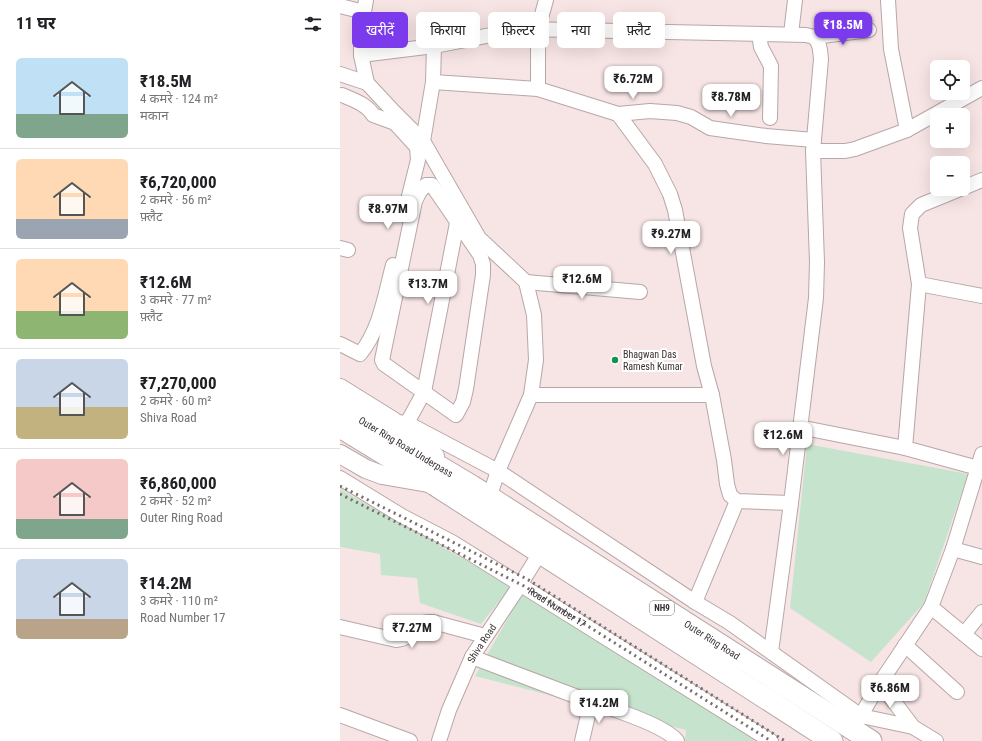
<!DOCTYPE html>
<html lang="hi">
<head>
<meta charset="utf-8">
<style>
  :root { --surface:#fff; --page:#f2f2f2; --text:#202124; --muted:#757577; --line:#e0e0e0; --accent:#7c3aed }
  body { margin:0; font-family:"Roboto Condensed","Noto Sans Devanagari",sans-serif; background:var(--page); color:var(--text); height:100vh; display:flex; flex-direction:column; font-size:15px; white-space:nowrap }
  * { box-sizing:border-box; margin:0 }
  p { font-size:13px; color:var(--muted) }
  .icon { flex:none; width:22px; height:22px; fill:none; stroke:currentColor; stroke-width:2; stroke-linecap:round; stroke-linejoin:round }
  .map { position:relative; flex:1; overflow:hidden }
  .sheet { display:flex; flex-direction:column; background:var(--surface); width:340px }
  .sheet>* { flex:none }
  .hud { position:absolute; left:12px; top:12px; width:380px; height:36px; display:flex; gap:8px }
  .tools { position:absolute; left:590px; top:60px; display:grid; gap:8px }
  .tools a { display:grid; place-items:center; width:40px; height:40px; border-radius:6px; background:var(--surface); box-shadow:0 4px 16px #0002; font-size:20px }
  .price { position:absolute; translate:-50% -34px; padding:0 9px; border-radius:8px; background:#fff; color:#222; font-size:13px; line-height:26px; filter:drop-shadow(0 1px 2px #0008) }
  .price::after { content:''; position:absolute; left:50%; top:24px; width:12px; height:9px; margin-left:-6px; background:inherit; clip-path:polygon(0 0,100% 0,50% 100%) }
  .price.selected { background:var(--accent); color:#fff }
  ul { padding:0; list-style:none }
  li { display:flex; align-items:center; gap:12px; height:100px; padding:0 16px }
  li+li { border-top:1px solid var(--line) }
  li span { display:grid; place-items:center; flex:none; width:112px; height:80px; border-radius:6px; color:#555 }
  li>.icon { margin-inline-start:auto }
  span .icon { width:48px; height:48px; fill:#fffc; stroke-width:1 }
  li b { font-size:17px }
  h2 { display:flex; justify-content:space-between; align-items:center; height:48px; padding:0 16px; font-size:17px }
  .chip { padding:0 14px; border-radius:6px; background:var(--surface); box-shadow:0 4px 16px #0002; font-size:14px; line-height:36px }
  .chip.selected { background:var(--accent); color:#fff }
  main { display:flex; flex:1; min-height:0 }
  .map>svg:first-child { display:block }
</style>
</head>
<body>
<main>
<section class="sheet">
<h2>11 घर<svg class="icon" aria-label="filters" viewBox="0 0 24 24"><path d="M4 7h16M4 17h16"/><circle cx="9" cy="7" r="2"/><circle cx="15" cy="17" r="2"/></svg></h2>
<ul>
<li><span style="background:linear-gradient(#bfe0f5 70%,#7fa58c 0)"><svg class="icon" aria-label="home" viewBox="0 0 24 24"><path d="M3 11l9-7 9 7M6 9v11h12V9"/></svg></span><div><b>₹18.5M</b><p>4 कमरे · 124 m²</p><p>मकान</p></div></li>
<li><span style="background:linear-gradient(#ffd9b3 75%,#9aa5b1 0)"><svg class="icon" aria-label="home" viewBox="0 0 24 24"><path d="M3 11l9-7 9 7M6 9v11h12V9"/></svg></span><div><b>₹6,720,000</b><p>2 कमरे · 56 m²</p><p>फ़्लैट</p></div></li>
<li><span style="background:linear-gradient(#ffd9b3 65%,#8fb573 0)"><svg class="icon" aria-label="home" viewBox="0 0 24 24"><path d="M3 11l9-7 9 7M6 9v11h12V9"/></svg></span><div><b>₹12.6M</b><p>3 कमरे · 77 m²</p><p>फ़्लैट</p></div></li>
<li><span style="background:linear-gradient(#c9d6e8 60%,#c2b280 0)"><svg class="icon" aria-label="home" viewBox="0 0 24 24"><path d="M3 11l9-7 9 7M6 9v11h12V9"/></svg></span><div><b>₹7,270,000</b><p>2 कमरे · 60 m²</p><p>Shiva Road</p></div></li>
<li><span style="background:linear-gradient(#f6c9c9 75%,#7fa58c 0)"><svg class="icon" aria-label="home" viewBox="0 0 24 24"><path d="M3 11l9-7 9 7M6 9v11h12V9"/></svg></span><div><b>₹6,860,000</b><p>2 कमरे · 52 m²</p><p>Outer Ring Road</p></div></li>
<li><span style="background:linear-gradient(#c9d6e8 75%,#b9a48a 0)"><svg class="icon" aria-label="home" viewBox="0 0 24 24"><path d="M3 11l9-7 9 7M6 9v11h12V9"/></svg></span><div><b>₹14.2M</b><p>3 कमरे · 110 m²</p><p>Road Number 17</p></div></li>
</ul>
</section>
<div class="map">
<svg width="642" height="741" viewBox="0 0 642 741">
  <rect width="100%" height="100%" fill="#f7e4e4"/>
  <!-- green -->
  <path fill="#c6e3cd" d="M 467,444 L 628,474 L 584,603 L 531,662 L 450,608 Z
    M 0,489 L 171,586 L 141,624 L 80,603 L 77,578 L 41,575 L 40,554 L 0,547 Z
    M 182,594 L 392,725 L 416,741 L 345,741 L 346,730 L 135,676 Z"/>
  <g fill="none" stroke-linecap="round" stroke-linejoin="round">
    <defs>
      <g id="minor">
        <path d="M 26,0 L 21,31 L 21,55 L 27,83 L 54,112 L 83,141 L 139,238 L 186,282 L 194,315 L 196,360 L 191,395 L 158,471 L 149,498"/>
        <path d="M 548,0 L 551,49 L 567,130"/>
        <path d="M 0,6 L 24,12"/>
        <path d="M 419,34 L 421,47 L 431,66 L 430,118"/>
        <path d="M 451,34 L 455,0"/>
        <path d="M 21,55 L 94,46 L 183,29 L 466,35 L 474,37 L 529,30"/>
        <path d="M 0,74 L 27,83"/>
        <path d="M 93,82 L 198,89 L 278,114 L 315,164 L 330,194 L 335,210 L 364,366 L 372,395 L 384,460 L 387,484 L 390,495 L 397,501 L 451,503"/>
        <path d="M 198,89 L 198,29 L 206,0"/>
        <path d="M 2,95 C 13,100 27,104 33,115 L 55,123 L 77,147 L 78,160 L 67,204"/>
        <path d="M 278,114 L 310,111 L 337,113 L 351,117 L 370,128 L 426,136 L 474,140"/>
        <path d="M 83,141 L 93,82 L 94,46"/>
        <path d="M 473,151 L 505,151 L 515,149 L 567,130 L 642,88"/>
        <path d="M 86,185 L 92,185 L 140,255 L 143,264 L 143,275 L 126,389 L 123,402 L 116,415 L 44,364 L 42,360 L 75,201 L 80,191 Z"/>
        <path d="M 623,188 L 642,180"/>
        <path d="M 0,248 L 8,250"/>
        <path d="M 186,282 L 300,292"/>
        <path d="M 579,284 L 570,228 L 572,214 L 581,205 L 620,189"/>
        <path d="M 0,344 L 20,354 C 40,330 45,295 53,265"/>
        <path d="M 191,395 L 372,395"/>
        <path d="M 57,422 L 67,423 L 158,471 L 355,602 L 390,623 L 521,716 L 573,727"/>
        <path d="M 67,423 L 84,392 L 117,223"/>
        <path d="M 459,427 L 565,448"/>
        <path d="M 638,468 L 565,448 L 579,284 L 642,296"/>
        <path d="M 0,478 L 62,516 L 112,542 L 431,741"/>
        <path d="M 613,549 L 642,557"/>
        <path d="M 355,602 L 397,501"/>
        <path d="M 591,607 L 642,649"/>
        <path d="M 0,627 L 56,640 C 78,638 70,621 93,622 L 145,636"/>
        <path d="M 624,634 L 642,612"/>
        <path d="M 565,645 L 617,692"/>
        <path d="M 431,652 L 451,503 L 476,298 L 477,262 L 473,151 L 481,59 C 480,50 480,43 474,37"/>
        <path d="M 132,657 C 169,671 206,685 243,699 C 264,706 326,725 337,741"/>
        <path d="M 540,683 L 573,727 L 596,741"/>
        <path d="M 0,715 L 70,741"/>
        <path d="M 517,722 L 540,683 L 591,607 L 613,549 L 642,454"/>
        <path id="s1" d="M 99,741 L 109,710 L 132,657 L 180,585 L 200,553"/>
        <path d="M 242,741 L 251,702"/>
      </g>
      <path id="major" d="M 0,388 L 53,421 L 95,456
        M 0,454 L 26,469 L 42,475 L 88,483"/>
      <g id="highway">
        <path id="s2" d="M 0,407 L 132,486 L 531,741"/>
        <path d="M 0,427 L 95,485 L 492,741"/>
      </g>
    </defs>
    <!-- minor casing -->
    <use href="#minor" stroke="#b8a7a7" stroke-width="16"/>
    <!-- major casing -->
    <use href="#major" stroke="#b8a7a7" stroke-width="20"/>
    <!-- highway casing -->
    <use href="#highway" stroke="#b8a7a7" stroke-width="23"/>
    <!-- minor -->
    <use href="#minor" stroke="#fff" stroke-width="14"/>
    <!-- major -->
    <use href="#major" stroke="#fff" stroke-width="18"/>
    <!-- highway -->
    <use href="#highway" stroke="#fff" stroke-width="21"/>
    <!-- rail -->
    <g stroke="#786d6d" stroke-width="3" stroke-dasharray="2 4" stroke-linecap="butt">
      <path d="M 0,486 L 187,579 L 445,741"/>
      <path id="s3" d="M 0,494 L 184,586 L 431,741"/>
    </g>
  </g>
  <!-- markers -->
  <circle fill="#109250" stroke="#fff" stroke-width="1.5" cx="275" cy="360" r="4"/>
  <g text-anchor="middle" stroke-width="4" stroke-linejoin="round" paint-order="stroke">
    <!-- shield labels -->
    <rect fill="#fff" stroke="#746f6f" stroke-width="1" x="310" y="601" width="24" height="14" rx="3"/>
    <g font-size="9" font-weight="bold" fill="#383131">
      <text x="322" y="611">NH9</text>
    </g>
    <!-- poi labels -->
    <g font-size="10" fill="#383131" stroke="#fff" text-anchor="start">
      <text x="283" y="358">Bhagwan Das<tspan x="283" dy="12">Ramesh Kumar</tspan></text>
    </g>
    <!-- street labels -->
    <g font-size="10" fill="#383131" stroke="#fff">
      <text dy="4" stroke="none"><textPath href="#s2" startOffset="77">Outer Ring Road Underpass</textPath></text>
      <text dy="4" stroke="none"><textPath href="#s3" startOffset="245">Road Number 17</textPath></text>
      <text dy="4" stroke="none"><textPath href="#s2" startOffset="439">Outer Ring Road</textPath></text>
      <text dy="4" stroke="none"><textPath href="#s1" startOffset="107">Shiva Road</textPath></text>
    </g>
  </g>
</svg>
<div class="tools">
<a><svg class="icon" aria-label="locate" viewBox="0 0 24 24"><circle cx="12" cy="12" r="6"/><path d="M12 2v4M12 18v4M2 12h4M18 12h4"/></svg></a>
<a>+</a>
<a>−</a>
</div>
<b class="price selected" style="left:503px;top:46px">₹18.5M</b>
<b class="price" style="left:293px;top:100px">₹6.72M</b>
<b class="price" style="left:391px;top:118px">₹8.78M</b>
<b class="price" style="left:48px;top:230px">₹8.97M</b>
<b class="price" style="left:331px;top:255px">₹9.27M</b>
<b class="price" style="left:242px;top:300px">₹12.6M</b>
<b class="price" style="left:88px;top:305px">₹13.7M</b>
<b class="price" style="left:443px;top:456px">₹12.6M</b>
<b class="price" style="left:72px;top:649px">₹7.27M</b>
<b class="price" style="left:550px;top:709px">₹6.86M</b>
<b class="price" style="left:259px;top:724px">₹14.2M</b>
<div class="hud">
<a class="chip selected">खरीदें</a>
<a class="chip">किराया</a>
<a class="chip">फ़िल्टर</a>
<a class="chip">नया</a>
<a class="chip">फ़्लैट</a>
</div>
</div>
</main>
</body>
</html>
